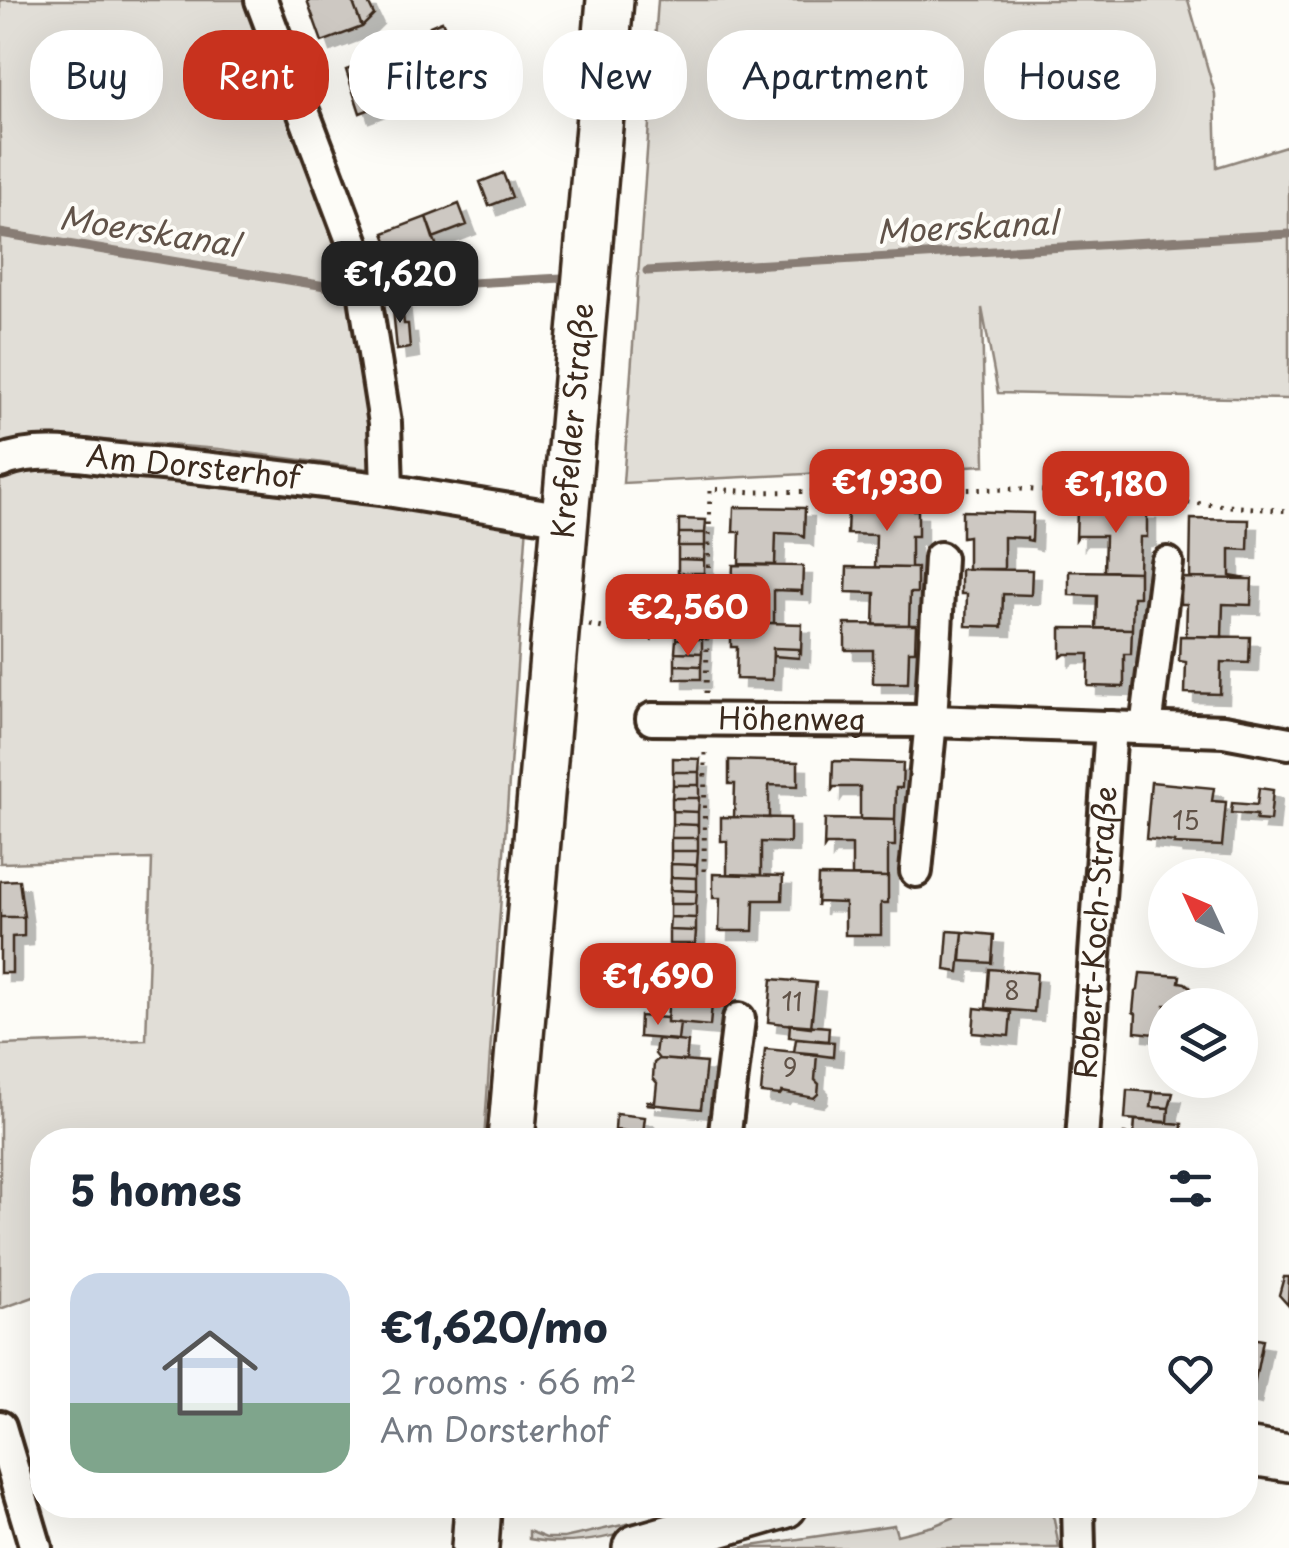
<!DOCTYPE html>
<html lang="en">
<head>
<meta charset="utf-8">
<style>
  :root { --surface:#fff; --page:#f2f2f3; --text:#1f2937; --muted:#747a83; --accent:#c8321e }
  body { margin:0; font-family:"Playpen Sans",sans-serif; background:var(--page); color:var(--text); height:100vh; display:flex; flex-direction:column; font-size:38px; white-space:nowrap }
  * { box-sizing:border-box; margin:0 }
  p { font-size:32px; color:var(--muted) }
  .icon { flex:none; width:55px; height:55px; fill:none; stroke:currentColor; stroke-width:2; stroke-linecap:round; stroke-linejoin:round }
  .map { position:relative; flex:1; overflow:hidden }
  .sheet { position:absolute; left:30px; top:1128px; width:1228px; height:390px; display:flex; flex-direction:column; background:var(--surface); border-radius:40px; box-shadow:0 10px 40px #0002 }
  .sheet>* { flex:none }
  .banner { position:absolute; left:30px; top:30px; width:1230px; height:90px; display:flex; gap:20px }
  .needle { width:65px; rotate:314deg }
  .buttons { position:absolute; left:1148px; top:858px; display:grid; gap:20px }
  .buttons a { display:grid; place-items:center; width:110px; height:110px; border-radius:50%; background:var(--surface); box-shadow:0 10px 40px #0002; font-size:50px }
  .price { position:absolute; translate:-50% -85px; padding:0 22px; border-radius:20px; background:var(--accent); color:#fff; font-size:32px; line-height:65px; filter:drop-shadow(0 2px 5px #0008) }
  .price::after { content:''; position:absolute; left:50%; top:60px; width:30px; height:22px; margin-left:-15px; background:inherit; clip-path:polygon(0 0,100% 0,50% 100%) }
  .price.active { background:#222; color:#fff }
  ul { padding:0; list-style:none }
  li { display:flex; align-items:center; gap:30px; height:250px; padding:0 40px }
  li span { display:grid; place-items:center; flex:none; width:280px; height:200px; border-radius:30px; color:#555 }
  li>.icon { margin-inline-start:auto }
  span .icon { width:120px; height:120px; fill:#fffc; stroke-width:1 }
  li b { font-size:42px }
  h2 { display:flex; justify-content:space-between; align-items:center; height:120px; padding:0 40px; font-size:42px }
  .chip { padding:0 35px; border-radius:40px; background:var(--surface); box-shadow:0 10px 40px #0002; font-size:35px; line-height:90px }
  .chip.active { background:var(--accent); color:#fff }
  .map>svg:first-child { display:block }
</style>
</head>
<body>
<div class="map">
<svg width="1289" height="1548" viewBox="0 0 1289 1548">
  <defs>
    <filter id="shadow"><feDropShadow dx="9" dy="9" stdDeviation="0" flood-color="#0004"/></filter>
  </defs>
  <rect width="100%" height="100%" fill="#fdfcf7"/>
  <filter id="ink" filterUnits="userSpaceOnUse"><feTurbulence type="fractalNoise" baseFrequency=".01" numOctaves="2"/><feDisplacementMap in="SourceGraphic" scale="20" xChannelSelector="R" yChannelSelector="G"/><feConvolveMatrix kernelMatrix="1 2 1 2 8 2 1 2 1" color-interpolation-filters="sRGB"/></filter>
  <g filter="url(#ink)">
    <!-- green -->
    <path fill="#e1ded7" stroke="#8e847a" stroke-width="2.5" d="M 0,0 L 246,0 L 347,260 L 375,419 L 369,469 L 219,449 L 53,436 L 0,448 Z
      M 658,0 L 1188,0 L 1215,94 L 1217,167 L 1289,145 L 1289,399 L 998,393 L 982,308 L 985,465 L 623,483 Z
      M 42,461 L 527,523 L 484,1140 L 42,1140 L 42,1294 L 0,1309 L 0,1045 L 146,1040 L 152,859 L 0,863 L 0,468 Z
      M 956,1505 L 1046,1505 L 1054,1519 L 1059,1548 L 738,1548 L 894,1525 L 897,1535 L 933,1526 L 955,1517 L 952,1507 Z
      M 672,1514 C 631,1536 574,1548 529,1539 L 529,1531 L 546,1538 L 564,1538 Z"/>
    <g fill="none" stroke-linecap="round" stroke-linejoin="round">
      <!-- stream -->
      <path stroke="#887d74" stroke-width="9" d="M 0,233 L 350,290
        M 647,271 L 1289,234
        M 381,288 L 562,278"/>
    </g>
    <!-- building -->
    <path fill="#cdc8c2" stroke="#3b2a1e" stroke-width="2.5" filter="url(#shadow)" d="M 307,0 L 352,0 L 362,27 L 322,42 Z
      M 352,0 L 367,0 L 374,15 L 362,27 Z
      M 442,21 L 449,37 L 436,41 L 430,26 Z
      M 411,53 L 427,94 L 408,102 L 390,61 Z
      M 388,55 L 405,96 L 360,113 L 346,70 Z
      M 503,173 L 512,197 L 489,206 L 480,182 Z
      M 459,204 L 467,225 L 433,238 L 426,217 Z
      M 426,217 L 440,255 L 398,270 L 384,233 Z
      M 401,297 L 404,324 L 408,324 L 410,348 L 397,350 L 392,298 Z
      M 734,507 L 805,508 L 804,537 L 799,534 L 776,533 L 775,565 L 739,564 L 740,532 L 733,532 Z
      M 848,509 L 918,510 L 918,536 L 911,536 L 911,568 L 875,567 L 876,535 L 847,534 Z
      M 1077,510 L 1147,511 L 1147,537 L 1140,537 L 1139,572 L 1104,571 L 1105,536 L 1078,536 L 1076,539 Z
      M 962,511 L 1033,513 L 1032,541 L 1027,540 L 1027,538 L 1004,537 L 1004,569 L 968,569 L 968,536 L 962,537 Z
      M 679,519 L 706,520 L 705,533 L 679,533 Z
      M 1191,519 L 1249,520 L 1248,550 L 1230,549 L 1230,576 L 1247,579 L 1190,578 Z
      M 679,533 L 705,533 L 705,546 L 678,546 Z
      M 678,546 L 705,546 L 704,560 L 678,559 Z
      M 678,559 L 704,560 L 704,573 L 678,573 Z
      M 733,565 L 803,566 L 802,595 L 801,591 L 774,590 L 774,623 L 738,622 L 738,589 L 732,589 Z
      M 847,567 L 917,568 L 917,593 L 910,593 L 909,625 L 874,625 L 875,593 L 846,592 Z
      M 961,569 L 1032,570 L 1031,595 L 1003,594 L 1002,627 L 966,626 L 967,594 L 961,594 Z
      M 1069,571 L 1139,572 L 1139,597 L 1133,597 L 1132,629 L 1096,628 L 1097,596 L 1069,595 Z
      M 678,573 L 704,573 L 704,586 L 677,586 Z
      M 1181,578 L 1252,579 L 1251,605 L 1223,604 L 1222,637 L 1186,636 L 1187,604 L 1181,604 Z
      M 677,586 L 704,586 L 703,600 L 677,599 Z
      M 677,599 L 703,600 L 703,613 L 677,612 Z
      M 677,612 L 703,613 L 703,626 L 676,625 Z
      M 731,622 L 802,624 L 801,652 L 799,649 L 773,648 L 772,680 L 736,679 L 737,647 L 731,647 Z
      M 845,624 L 916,625 L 915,651 L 909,651 L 908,683 L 873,683 L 873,650 L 845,650 Z
      M 676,625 L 703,626 L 702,639 L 676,639 Z
      M 1061,628 L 1132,629 L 1131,654 L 1124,654 L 1124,687 L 1088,686 L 1089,654 L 1065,654 L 1061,657 Z
      M 1180,636 L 1250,637 L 1249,663 L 1221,662 L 1220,694 L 1185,693 L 1186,662 L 1179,661 Z
      M 676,639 L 702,639 L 702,653 L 675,652 Z
      M 773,648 L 799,649 L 799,658 L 773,656 Z
      M 675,652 L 702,653 L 701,666 L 675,665 Z
      M 675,665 L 701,666 L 701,679 L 675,679 Z
      M 673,758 L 700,759 L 699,772 L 673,772 Z
      M 729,760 L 798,762 L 798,786 L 769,785 L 769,818 L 734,817 L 735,784 L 729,784 Z
      M 833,761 L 903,763 L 902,788 L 896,788 L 895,820 L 860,819 L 860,787 L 834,787 L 832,790 Z
      M 673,772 L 699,772 L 699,785 L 673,785 Z
      M 1151,782 L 1214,788 L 1212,801 L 1226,802 L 1222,846 L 1174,844 L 1175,842 L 1146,839 Z
      M 673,785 L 699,785 L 699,798 L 672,798 Z
      M 1259,788 L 1273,790 L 1270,821 L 1256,820 L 1257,815 L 1231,813 L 1232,803 L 1257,805 Z
      M 672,798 L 699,798 L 698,812 L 672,811 Z
      M 672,811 L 698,812 L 698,825 L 672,824 Z
      M 721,817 L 790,818 L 790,843 L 761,842 L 761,875 L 727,874 L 727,841 L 721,841 Z
      M 825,819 L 895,820 L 895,846 L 888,846 L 888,877 L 852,876 L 852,845 L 826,845 L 824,848 Z
      M 672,824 L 698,825 L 698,838 L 671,838 Z
      M 671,838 L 698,838 L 698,851 L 671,851 Z
      M 671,851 L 698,851 L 697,865 L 671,864 Z
      M 671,864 L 697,865 L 697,878 L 671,877 Z
      M 713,874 L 783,876 L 782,900 L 754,900 L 753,931 L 719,931 L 720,898 L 713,898 Z
      M 818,876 L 888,877 L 888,903 L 881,903 L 881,935 L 845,935 L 845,903 L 818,902 L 817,906 Z
      M 671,877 L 697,878 L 697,891 L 670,890 Z
      M 19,880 L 24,917 L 0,917 L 0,881 Z
      M 670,890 L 697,891 L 696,904 L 670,904 Z
      M 670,904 L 696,904 L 696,918 L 670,917 Z
      M 0,917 L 24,917 L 24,936 L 12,937 L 12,973 L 0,973 Z
      M 670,917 L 696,918 L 696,931 L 669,930 Z
      M 669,930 L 696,931 L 695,944 L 669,944 Z
      M 948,931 L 963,932 L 959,972 L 945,970 Z
      M 963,932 L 994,935 L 992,963 L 961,961 Z
      M 989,969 L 1037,973 L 1034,1012 L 986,1008 Z
      M 1140,973 L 1180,976 L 1179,982 L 1185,983 L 1191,988 L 1189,996 L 1184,1001 L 1177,1001 L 1177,1005 L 1165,1005 L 1165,1035 L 1135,1032 L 1136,1014 L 1133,1012 L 1135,992 L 1138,990 Z
      M 689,975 L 696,976 L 701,982 L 714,983 L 710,1026 L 667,1022 L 670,979 L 683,980 Z
      M 772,979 L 816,983 L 811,1027 L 768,1022 Z
      M 975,1008 L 1011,1012 L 1009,1036 L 973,1033 Z
      M 640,1016 L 667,1018 L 667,1022 L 680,1023 L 678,1040 L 639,1037 Z
      M 790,1024 L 829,1027 L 828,1041 L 789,1037 Z
      M 657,1039 L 688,1042 L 686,1061 L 659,1059 L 655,1054 Z
      M 796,1039 L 834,1042 L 833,1057 L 794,1052 Z
      M 765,1049 L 817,1054 L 815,1080 L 819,1084 L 818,1094 L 814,1098 L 782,1092 L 780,1095 L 761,1093 Z
      M 659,1059 L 706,1063 L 701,1109 L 647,1104 L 647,1101 L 655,1102 L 657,1083 L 653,1078 L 654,1063 Z
      M 1127,1090 L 1153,1092 L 1151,1107 L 1169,1108 L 1168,1122 L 1125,1119 Z
      M 1153,1092 L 1173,1093 L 1169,1108 L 1151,1107 Z
      M 616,1114 L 645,1117 L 643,1133 L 615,1130 Z
      M 1135,1120 L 1182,1124 L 1181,1139 L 1134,1135 Z
      M 648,1133 L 675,1135 L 674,1140 L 647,1140 Z
      M 1124,1134 L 1134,1135 L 1187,1140 L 1124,1140 Z
      M 1284,1277 L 1289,1277 L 1288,1305 L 1279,1295 Z
      M 1245,1337 L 1263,1340 L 1252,1395 L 1245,1393 Z"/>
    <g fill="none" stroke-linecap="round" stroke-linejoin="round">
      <defs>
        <g id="street">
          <path d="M 261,0 L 359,259 L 385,423 L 387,490 L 565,519"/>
          <path id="s1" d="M 0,462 C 40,446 87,457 128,461 C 215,468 301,479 387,490"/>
          <path id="s2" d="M 652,719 L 931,721 L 1224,731 L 1289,743"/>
          <path d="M 1146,728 L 1167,563"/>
          <path d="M 916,871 L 931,721 L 940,558"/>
          <path d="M 724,1140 L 739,1019"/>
          <path id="s3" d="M 1082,1140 L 1111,727"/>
          <path d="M 0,1427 L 36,1548"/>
          <path d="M 1078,1505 L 1079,1548"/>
        </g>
        <g id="secondary">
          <path id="s4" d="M 511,1140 L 610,0"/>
          <path d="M 1245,1451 L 1289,1458"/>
          <path d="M 475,1548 L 478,1505"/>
          <path d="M 636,1548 L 784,1505"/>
        </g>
      </defs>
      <!-- street casing -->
      <use href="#street" stroke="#3b2a1e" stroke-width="38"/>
      <!-- secondary casing -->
      <use href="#secondary" stroke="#3b2a1e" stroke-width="52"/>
      <!-- path -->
      <path stroke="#3b2a1e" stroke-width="5" stroke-dasharray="2.5 8" stroke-linecap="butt" d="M 589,625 L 654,639
        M 706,693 L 710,489 L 755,492 L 1021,489 L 1289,511
        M 704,871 L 705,749"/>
      <!-- street -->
      <use href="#street" stroke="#fdfcf7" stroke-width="30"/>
      <!-- secondary -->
      <use href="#secondary" stroke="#fdfcf7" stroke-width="45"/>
    </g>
  </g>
  <g text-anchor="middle" stroke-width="8" stroke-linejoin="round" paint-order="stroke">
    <!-- number labels -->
    <g font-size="25" fill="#605247">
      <text x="1186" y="830">15</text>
      <text x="1012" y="1000">8</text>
      <text x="792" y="1011">11</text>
      <text x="790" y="1077">9</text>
    </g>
    <!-- street labels -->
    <g font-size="30" fill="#3b2a1e" stroke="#fdfcf7">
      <text dy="10" stroke="none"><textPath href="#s4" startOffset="722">Krefelder Straße</textPath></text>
      <text dy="10" stroke="none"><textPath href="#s1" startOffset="195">Am Dorsterhof</textPath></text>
      <text dy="10" stroke="none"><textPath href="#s2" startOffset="140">Höhenweg</textPath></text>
      <text dy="10" stroke="none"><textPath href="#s3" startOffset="208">Robert-Koch-Straße</textPath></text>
    </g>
    <!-- water labels -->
    <g font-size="32" font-style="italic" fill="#615349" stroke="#fdfcf7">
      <text transform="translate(967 228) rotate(-3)" y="11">Moerskanal</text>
      <text transform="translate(149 232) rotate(9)" y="11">Moerskanal</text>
    </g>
  </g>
</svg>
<div class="buttons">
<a><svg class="needle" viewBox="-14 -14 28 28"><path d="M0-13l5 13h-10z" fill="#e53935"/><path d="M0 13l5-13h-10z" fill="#747a83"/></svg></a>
<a><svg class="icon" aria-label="layers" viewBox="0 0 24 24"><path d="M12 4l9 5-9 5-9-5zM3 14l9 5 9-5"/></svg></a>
</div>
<b class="price active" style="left:400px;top:326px">€1,620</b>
<b class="price" style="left:887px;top:534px">€1,930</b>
<b class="price" style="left:1116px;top:536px">€1,180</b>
<b class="price" style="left:688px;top:659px">€2,560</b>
<b class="price" style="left:658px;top:1028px">€1,690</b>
<div class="banner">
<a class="chip">Buy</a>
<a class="chip active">Rent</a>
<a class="chip">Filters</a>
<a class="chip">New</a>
<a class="chip">Apartment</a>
<a class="chip">House</a>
</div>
<section class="sheet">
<h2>5 homes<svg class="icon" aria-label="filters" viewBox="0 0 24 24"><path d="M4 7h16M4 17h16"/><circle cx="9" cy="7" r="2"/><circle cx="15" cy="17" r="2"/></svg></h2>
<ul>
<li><span style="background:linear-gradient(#c9d6e8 65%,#7fa58c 0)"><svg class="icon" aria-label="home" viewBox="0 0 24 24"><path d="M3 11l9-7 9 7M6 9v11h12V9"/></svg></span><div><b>€1,620/mo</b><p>2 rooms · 66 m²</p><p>Am Dorsterhof</p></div><svg class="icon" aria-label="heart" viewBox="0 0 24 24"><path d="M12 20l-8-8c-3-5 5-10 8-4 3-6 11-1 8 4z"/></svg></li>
</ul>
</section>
</div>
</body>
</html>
